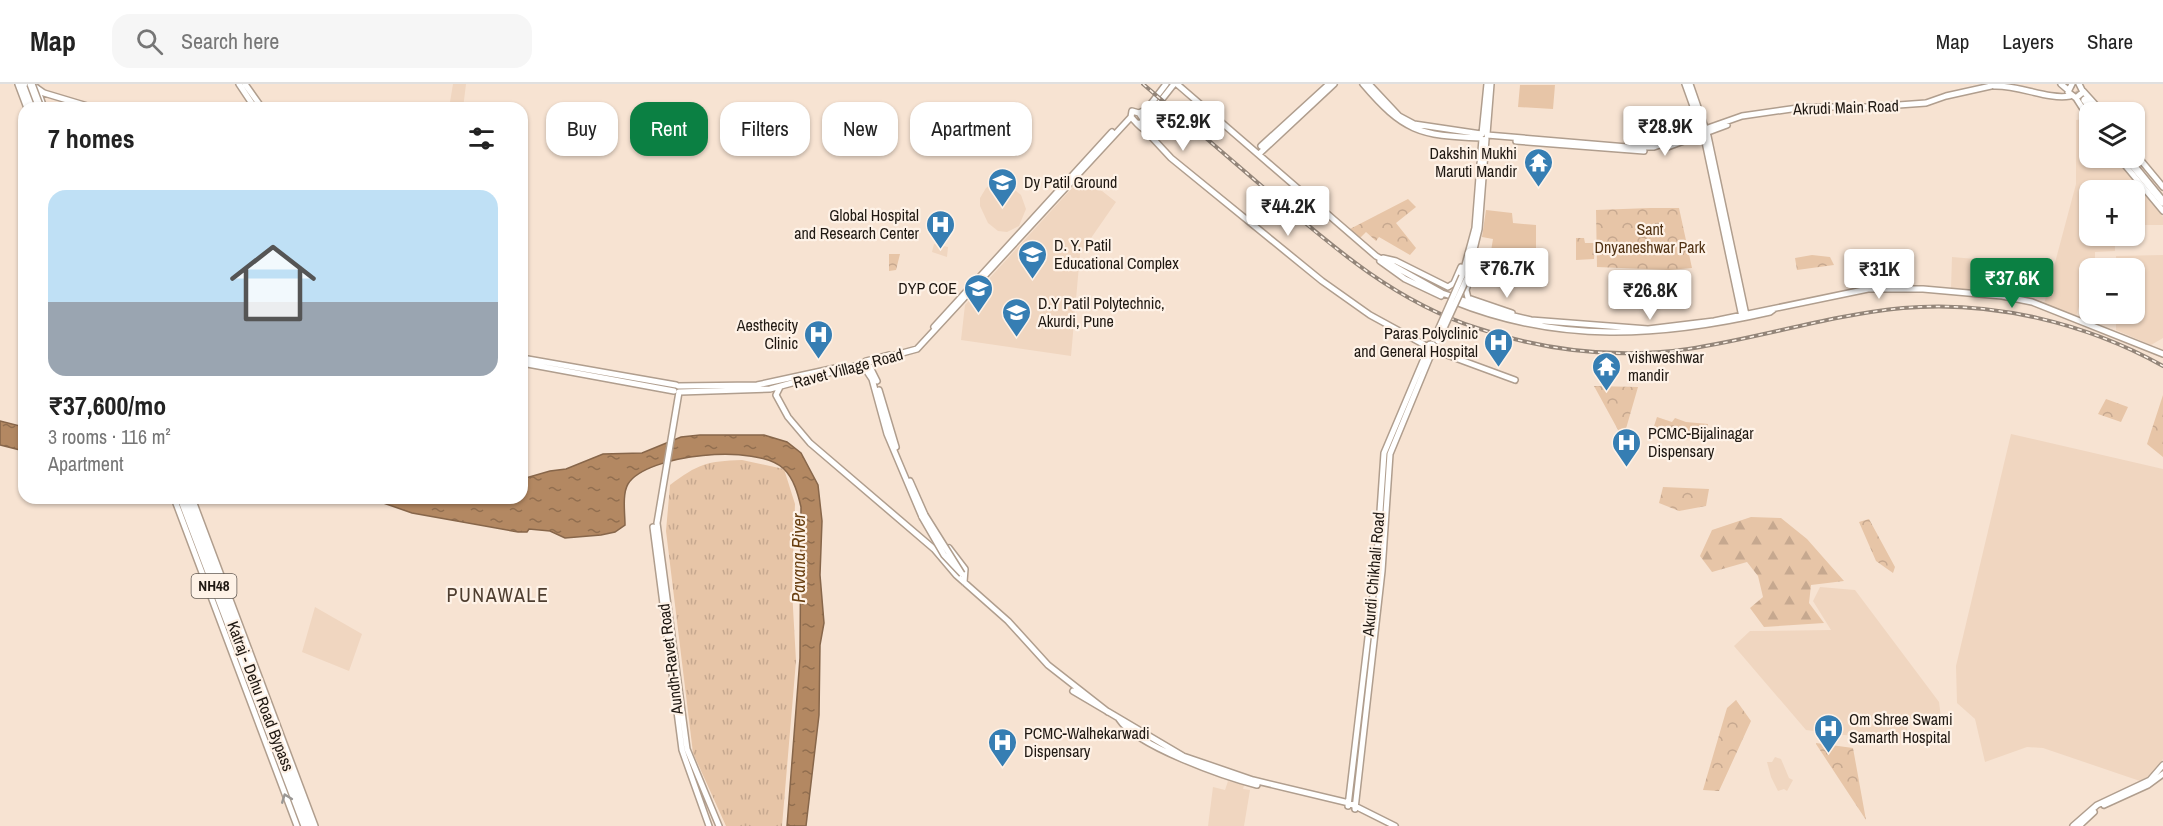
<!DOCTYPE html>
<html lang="en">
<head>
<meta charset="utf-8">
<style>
  :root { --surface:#fff; --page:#f6f6f6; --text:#222; --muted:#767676; --line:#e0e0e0; --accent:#0b8043 }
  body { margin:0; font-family:"Archivo Narrow",sans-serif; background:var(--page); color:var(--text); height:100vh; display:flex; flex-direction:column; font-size:22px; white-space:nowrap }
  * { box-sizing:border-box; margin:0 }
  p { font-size:20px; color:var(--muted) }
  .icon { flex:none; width:33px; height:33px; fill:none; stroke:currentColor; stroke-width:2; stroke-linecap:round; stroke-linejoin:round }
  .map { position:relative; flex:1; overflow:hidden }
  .sheet { position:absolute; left:18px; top:18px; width:510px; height:402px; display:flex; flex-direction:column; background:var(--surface); border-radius:18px; box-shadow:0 2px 4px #0004 }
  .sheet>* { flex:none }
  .guide { position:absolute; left:546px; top:18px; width:570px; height:54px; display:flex; gap:12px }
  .tools { position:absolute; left:2079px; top:18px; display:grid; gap:12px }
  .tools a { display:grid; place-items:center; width:66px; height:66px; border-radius:12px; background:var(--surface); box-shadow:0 2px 4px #0004; font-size:30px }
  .price { position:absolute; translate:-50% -51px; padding:0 14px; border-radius:6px; background:#fff; color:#222; font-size:20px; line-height:39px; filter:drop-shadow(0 2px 3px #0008) }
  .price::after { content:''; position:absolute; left:50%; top:36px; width:18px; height:14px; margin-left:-9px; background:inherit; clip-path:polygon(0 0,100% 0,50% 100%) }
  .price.current { background:var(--accent); color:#fff }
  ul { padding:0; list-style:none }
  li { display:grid; align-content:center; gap:12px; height:318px; padding:0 30px }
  li span { display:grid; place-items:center; height:186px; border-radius:18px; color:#555 }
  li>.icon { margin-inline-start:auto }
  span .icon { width:108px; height:108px; fill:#fffc; stroke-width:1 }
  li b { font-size:26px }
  h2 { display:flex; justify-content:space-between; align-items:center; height:72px; padding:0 30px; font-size:26px }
  .pill { padding:0 21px; border-radius:18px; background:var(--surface); box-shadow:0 2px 4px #0004; font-size:21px; line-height:54px }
  .pill.current { background:var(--accent); color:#fff }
  header { display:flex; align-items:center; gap:36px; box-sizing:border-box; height:84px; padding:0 30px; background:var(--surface); border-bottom:2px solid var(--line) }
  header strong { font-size:28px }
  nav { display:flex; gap:33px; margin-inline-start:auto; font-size:21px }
  .search { width:420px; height:54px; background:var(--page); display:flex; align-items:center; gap:15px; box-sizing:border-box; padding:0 21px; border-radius:18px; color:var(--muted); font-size:22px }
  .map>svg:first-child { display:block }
</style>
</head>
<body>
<header>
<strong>Map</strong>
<div class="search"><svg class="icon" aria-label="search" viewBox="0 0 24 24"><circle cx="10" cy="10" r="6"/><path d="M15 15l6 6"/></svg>Search here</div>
<nav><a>Map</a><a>Layers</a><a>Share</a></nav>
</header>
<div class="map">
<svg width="2163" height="742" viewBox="0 0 2163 742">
  <defs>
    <pattern id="grass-tufts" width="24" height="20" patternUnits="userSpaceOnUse" patternTransform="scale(1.5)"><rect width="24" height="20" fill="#e7c5a7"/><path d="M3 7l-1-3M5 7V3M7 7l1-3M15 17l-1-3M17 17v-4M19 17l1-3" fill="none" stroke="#c6a88f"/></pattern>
    <pattern id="forest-firs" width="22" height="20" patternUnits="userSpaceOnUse" patternTransform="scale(1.5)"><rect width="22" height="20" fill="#e7c5a7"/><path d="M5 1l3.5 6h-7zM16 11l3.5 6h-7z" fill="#c6a88f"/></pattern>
    <pattern id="park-crowns" width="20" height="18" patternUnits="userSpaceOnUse" patternTransform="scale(1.5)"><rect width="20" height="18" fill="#e7c5a7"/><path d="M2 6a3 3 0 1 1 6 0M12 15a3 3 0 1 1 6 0" fill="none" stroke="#c6a88f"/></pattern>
    <pattern id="water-ripples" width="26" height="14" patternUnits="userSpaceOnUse" patternTransform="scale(1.5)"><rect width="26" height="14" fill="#b38862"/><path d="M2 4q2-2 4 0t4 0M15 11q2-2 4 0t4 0" fill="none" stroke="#916e4f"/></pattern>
  </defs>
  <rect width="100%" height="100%" fill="#f7e3d2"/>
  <!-- built -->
  <path fill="#f0d6c0" d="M 453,0 L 466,0 L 463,24 L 449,24 Z
    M 2083,35 L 2089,43 L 2090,74 L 2114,74 L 2163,133 L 2163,141 L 2135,141 L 2134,106 L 2090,106 L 2090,152 L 2115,152 L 2115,167 L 2095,168 L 2095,184 L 2090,184 L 2089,200 L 2086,200 L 2076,232 L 2044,220 L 2076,100 L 2076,36 Z
    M 1083,92 L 1116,118 L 1080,170 L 1071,272 L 961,256 L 965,221 Z
    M 1004,97 L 1021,111 L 1026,125 L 1019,142 L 1007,148 L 998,147 L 988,139 L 980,122 L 980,114 L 986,104 L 994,98 Z
    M 934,160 L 948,163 L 947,173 L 932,168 Z
    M 2163,171 L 2163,254 L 2151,261 L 2116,246 L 2116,230 L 2134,230 L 2134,184 L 2116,184 L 2116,172 Z
    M 1952,173 L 1975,175 L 1972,207 L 1951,205 Z
    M 2011,350 L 2163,385 L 2163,675 L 2153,690 L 2140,697 L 2043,664 L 2027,663 L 1985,678 L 1975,635 L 1957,619 L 1956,582 Z
    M 1820,503 L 1855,506 L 1939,618 L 1941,634 L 1907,635 L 1907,654 L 1883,656 L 1806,646 L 1734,562 L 1750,547 L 1831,546 L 1813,517 Z
    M 315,523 L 362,550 L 349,587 L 302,568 Z
    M 1775,673 L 1781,675 L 1789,694 L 1793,696 L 1787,707 L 1784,705 L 1778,707 L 1771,693 L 1767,678 L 1772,678 Z
    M 1228,697 L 1244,701 L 1243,705 L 1250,706 L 1244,742 L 1208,742 L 1213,703 L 1225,706 Z"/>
  <!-- grass -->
  <path fill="url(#grass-tufts)" d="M 742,376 L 784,385 L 795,420 L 792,506 L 796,577 L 782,742 L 726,742 L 693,669 L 666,447 L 670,401 C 698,380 707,377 742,376 Z"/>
  <!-- forest -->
  <path fill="url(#forest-firs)" d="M 1751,433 L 1781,434 L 1807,455 L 1844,497 L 1811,501 L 1809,519 L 1824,539 L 1764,543 L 1750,524 L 1763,513 L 1758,492 L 1747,478 L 1712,488 L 1700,472 L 1712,446 Z"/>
  <!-- park -->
  <path fill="url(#park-crowns)" d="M 1408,115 L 1416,123 L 1396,139 L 1416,164 L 1410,171 L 1379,153 L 1376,157 L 1366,148 L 1359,155 L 1348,146 Z
    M 1650,124 L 1679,124 L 1692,184 L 1669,186 L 1597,183 L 1596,126 Z
    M 1576,154 L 1584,154 L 1585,159 L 1595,159 L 1594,175 L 1576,176 Z
    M 889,170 L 900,170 L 896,186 L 889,187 Z
    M 1812,171 L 1830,173 L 1834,181 L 1797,186 L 1795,174 Z
    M 1881,173 L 1882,178 L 1875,200 L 1868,205 L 1863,204 L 1862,175 Z
    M 1903,185 L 1903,203 L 1877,202 L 1882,186 Z
    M 1594,302 L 1638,303 L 1623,355 Z
    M 2163,311 L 2163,373 L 2147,360 Z
    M 2106,315 L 2128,323 L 2121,338 L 2098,330 Z
    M 1657,333 L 1672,338 L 1675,334 L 1686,338 L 1708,340 L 1707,350 L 1669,349 L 1653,345 Z
    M 1663,403 L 1709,405 L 1706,422 L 1679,427 L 1659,419 Z
    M 1869,435 L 1895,483 L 1893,489 L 1876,477 L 1859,438 Z
    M 1736,616 L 1751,637 L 1719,707 L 1703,706 L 1727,624 Z
    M 1816,659 L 1853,664 L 1866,736 L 1816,660 Z"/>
  <!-- garden -->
  <path fill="#e7c5a7" d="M 1520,1 L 1555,1 L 1553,25 L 1518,23 Z
    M 1486,126 L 1512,129 L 1513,139 L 1536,141 L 1536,171 L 1544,171 L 1544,186 L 1490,173 L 1493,155 L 1482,153 Z"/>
  <!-- water -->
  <path fill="url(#water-ripples)" stroke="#87664a" stroke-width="1.5" d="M 0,337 L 24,343 L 24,367 L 0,361 Z
    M 700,351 L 764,351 L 787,358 L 801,369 L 818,401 L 822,437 L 820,491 L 824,539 L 820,561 L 819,631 L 806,742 L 787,742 L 800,574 L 801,423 C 798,410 794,395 784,385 C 758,359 646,370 628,400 C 622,410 625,430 625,441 L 615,448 L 601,451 L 565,454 L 550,447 L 529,445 L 527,448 L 518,448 L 412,429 L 369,414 L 522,414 L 522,395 L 550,387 L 566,385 L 603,370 L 642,369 L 681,353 Z"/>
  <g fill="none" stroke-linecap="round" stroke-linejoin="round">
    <!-- major-tunnel -->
    <path stroke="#ccbaac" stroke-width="5" stroke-dasharray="5 2.5" stroke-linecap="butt" d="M 1423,260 L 1439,268"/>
    <!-- highway-tunnel -->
    <path stroke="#ccbaac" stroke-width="7" stroke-dasharray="7 3.5" stroke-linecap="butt" d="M 2068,0 L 2082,18"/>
    <defs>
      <path id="major" d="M 18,0 L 27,24
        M 31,0 L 44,9 L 94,24
        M 239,0 L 255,24
        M 245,0 L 262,24
        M 1177,0 L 1376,172 L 1442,209 L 1497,228 L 1531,236 L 1648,245 L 1714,237 L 1868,205 L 1923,205 L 2002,212 L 2032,218 L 2163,270
        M 1363,0 C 1403,47 1419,52 1481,54
        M 1369,0 L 1399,32 L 1414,40 L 1481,50
        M 1685,0 L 1704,53 L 1742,233
        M 1690,0 L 1708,52 L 1746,231
        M 2061,0 L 2068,6
        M 2072,0 L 2068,8 L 2076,14 L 2083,8 L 2079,0
        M 1994,2 C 2019,1 2048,16 2070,12
        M 37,4 L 44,24
        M 2083,7 L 2102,28
        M 2076,14 L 2090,36
        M 1139,29 L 1147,25 L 1166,0
        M 1144,38 L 1174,0
        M 1137,39 L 1141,40 L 1143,35 L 1139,29 L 1132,27 L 1131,33 C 1135,37 1139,43 1145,46 L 1171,74 L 1322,197 L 1370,231 L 1423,260
        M 1482,50 L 1487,0
        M 1487,50 L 1491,0
        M 1487,51 L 1627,63 L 1654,63 L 1742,32 L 1805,23 L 1871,23 L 1926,19 L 1946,12 L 1991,2
        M 1516,57 L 1644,67
        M 1261,62 L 1329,0
        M 1665,64 L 1727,41
        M 2134,68 L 2163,103
        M 1259,70 L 1334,0
        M 2119,74 L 2163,127
        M 1383,174 L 1396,177 L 1448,203 L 1454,199 L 1461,183
        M 1380,177 L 1405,195 L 1441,212
        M 1468,191 L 1471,192 L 1466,206 L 1468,214 L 1512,229
        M 1462,192 L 1475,144 L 1482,55
        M 1467,194 L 1479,145 L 1486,55
        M 1453,217 C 1559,260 1660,253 1770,228 L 1774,225
        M 934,243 L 1112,48
        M1427 264a4 4 0 1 1 8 0a4 4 0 1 1-8 0Z
        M 1439,268 L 1515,296
        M 522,274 L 676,301
        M 866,277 L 889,271
        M 522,279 L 674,307
        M 868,279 L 877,297
        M 862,280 L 872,295 L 887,350 L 922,433
        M 678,302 L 757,301 L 840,283
        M 780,303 L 776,311 L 788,333 L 810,359 L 934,465 L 956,491 L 1008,537 L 1048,581 L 1108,628
        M 879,306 L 896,363
        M 679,308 L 657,439 L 687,665 L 719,742
        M 680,308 L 770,305 L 917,265 L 1131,33
        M 910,397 L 925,431
        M 174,414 L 297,742
        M 192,414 L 315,742
        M 653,443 L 682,666 L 709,742
        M 949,464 L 965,485 L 964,498
        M 1073,607 L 1183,672 L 1253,696 L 1349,719 L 1395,742
        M 1119,635 C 1136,662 1225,693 1257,701
        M 2104,721 L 2148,701 L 2163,690
        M 1348,722 L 1376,486 L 1384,369 L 1428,265
        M 1355,725 L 1382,487 L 1390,370 L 1432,268
        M 2073,742 L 2097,721 L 2150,696 L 2163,681
        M 2079,742 L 2094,728"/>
      <path id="highway" d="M 23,0 L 33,24
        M 2085,16 L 2095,28
        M 2127,74 L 2163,118
        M 181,414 L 305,742
        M 187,414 L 310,742"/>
    </defs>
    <!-- major casing -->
    <use href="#major" stroke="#b09e8e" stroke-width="8"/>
    <!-- highway casing -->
    <use href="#highway" stroke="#b09e8e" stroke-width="10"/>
    <!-- major -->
    <use href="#major" stroke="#fff" stroke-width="5"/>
    <!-- highway -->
    <use href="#highway" stroke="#fff" stroke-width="7"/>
    <defs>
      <path id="rail" d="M 1143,0 C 1186,37 1228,73 1271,110 C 1334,164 1396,218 1477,244 C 1545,267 1617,275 1688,265 C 1760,254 1830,231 1903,224 C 1991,216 2086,239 2163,282"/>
    </defs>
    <!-- rail casing -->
    <use href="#rail" stroke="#938579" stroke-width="4"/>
    <!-- rail -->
    <use href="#rail" stroke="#fef2e7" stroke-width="1.5" stroke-dasharray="4.5" stroke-linecap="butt"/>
    <defs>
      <path id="major-bridge" d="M 1434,255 L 1462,192
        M 1438,257 L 1467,194
        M 925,431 L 962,490
        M 922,433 L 944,471 L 962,490"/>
      <path id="highway-bridge" d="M 31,0 L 40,24"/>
    </defs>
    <!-- major-bridge casing -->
    <use href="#major-bridge" stroke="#b09e8e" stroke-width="8" stroke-linecap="butt"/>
    <!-- highway-bridge casing -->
    <use href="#highway-bridge" stroke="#b09e8e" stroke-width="10" stroke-linecap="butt"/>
    <!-- major-bridge -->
    <use href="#major-bridge" stroke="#fff" stroke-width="5"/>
    <!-- highway-bridge -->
    <use href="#highway-bridge" stroke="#fff" stroke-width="7"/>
  </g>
  <!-- one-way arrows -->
  <defs><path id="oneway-chevron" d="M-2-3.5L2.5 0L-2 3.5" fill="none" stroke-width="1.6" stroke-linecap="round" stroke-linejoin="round" transform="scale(1.5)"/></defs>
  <use stroke="#9a9794" href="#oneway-chevron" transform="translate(286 714) rotate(-111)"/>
  <!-- icons -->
  <defs>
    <symbol id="temple-pin" viewBox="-11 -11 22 30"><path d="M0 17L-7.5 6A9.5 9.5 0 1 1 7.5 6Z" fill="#367eb3" stroke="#fef2e7"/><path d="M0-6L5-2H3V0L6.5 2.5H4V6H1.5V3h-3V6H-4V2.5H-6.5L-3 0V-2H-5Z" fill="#fff"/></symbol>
    <symbol id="university-pin" viewBox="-11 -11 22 30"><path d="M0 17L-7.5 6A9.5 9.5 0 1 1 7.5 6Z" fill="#367eb3" stroke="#fef2e7"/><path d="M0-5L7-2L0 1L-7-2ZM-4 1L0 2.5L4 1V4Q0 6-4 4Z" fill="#fff"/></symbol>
    <symbol id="hospital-pin" viewBox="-11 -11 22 30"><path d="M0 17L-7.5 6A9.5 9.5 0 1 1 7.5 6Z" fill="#367eb3" stroke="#fef2e7"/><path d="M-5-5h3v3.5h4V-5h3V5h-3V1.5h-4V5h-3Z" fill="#fff"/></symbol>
  </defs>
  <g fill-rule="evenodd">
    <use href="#temple-pin" x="1522" y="62" width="33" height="45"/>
    <use href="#university-pin" x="986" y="82" width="33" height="45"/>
    <use href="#hospital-pin" x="924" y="124" width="33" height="45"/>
    <use href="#university-pin" x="1016" y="154" width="33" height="45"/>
    <use href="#university-pin" x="962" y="188" width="33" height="45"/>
    <use href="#university-pin" x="1000" y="212" width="33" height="45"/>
    <use href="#hospital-pin" x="802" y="234" width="33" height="45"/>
    <use href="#hospital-pin" x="1482" y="242" width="33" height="45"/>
    <use href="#temple-pin" x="1590" y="266" width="33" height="45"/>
    <use href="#hospital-pin" x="1610" y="342" width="33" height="45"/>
    <use href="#hospital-pin" x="1812" y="628" width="33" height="45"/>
    <use href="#hospital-pin" x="986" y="642" width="33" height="45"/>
  </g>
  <g text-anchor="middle" stroke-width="4.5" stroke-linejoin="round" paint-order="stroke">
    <!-- shield labels -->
    <rect fill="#fef2e7" stroke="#625952" stroke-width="1.5" x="191.5" y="490" width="45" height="24" rx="4.5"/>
    <g font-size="15" font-weight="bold" fill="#1f1812">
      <text x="214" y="507">NH48</text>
    </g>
    <!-- street labels -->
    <g font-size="16" fill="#1f1812" stroke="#fef2e7">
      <text transform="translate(1846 23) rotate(-2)" y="6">Akrudi Main Road</text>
      <text transform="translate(848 284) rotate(-15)" y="6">Ravet Village Road</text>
      <text transform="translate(1373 490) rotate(-85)" y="6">Akurdi Chikhali Road</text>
      <text transform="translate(670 575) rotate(-97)" y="6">Aundh-Ravet Road</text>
      <text transform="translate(261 612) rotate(69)" y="6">Katraj - Dehu Road Bypass</text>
    </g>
    <!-- poi labels -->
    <g font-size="16" fill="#1f1812" stroke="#fef2e7" text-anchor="start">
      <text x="1517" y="75" text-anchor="end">Dakshin Mukhi<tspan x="1517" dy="18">Maruti Mandir</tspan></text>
      <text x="1024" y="104">Dy Patil Ground</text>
      <text x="919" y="137" text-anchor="end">Global Hospital<tspan x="919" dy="18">and Research Center</tspan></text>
      <text x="1054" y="167">D. Y. Patil<tspan x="1054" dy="18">Educational Complex</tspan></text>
      <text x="957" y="210" text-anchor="end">DYP COE</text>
      <text x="1038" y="225">D.Y Patil Polytechnic,<tspan x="1038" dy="18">Akurdi, Pune</tspan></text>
      <text x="798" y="247" text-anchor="end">Aesthecity<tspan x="798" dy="18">Clinic</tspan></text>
      <text x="1478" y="255" text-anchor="end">Paras Polyclinic<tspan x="1478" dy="18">and General Hospital</tspan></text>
      <text x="1628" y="279">vishweshwar<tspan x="1628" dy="18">mandir</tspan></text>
      <text x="1648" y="355">PCMC-Bijalinagar<tspan x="1648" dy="18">Dispensary</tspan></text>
      <text x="1849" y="641">Om Shree Swami<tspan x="1849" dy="18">Samarth Hospital</tspan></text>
      <text x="1024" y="655">PCMC-Walhekarwadi<tspan x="1024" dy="18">Dispensary</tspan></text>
    </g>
    <!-- park labels -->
    <g font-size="16" fill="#513213" stroke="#fef2e7">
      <text x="1650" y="151">Sant<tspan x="1650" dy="18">Dnyaneshwar Park</tspan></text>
    </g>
    <!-- water labels -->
    <g font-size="18" font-style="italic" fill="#693f10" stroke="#fef2e7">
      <text transform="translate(799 474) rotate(-90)" y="6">Pavana River</text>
    </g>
    <!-- quarter labels -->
    <g font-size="20" letter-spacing="1.5" fill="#4e3e30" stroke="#fef2e7">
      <text x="498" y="518">PUNAWALE</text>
    </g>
  </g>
</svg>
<div class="tools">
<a><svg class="icon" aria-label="layers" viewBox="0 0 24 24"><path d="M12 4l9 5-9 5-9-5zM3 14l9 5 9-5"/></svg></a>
<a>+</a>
<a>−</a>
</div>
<b class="price" style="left:1183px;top:68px">₹52.9K</b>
<b class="price" style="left:1665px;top:73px">₹28.9K</b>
<b class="price" style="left:1288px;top:153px">₹44.2K</b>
<b class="price" style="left:1507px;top:215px">₹76.7K</b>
<b class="price" style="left:1879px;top:216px">₹31K</b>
<b class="price current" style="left:2012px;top:225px">₹37.6K</b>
<b class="price" style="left:1650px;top:237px">₹26.8K</b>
<div class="guide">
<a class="pill">Buy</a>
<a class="pill current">Rent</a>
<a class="pill">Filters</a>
<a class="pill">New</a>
<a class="pill">Apartment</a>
</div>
<section class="sheet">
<h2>7 homes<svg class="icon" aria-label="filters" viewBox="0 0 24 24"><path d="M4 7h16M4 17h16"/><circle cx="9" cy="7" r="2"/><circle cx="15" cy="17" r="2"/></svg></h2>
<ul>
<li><span style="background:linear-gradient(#bfe0f5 60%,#9aa5b1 0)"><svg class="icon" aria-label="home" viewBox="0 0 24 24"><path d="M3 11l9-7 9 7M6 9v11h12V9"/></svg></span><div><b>₹37,600/mo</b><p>3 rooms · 116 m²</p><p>Apartment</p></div></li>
</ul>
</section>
</div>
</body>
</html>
